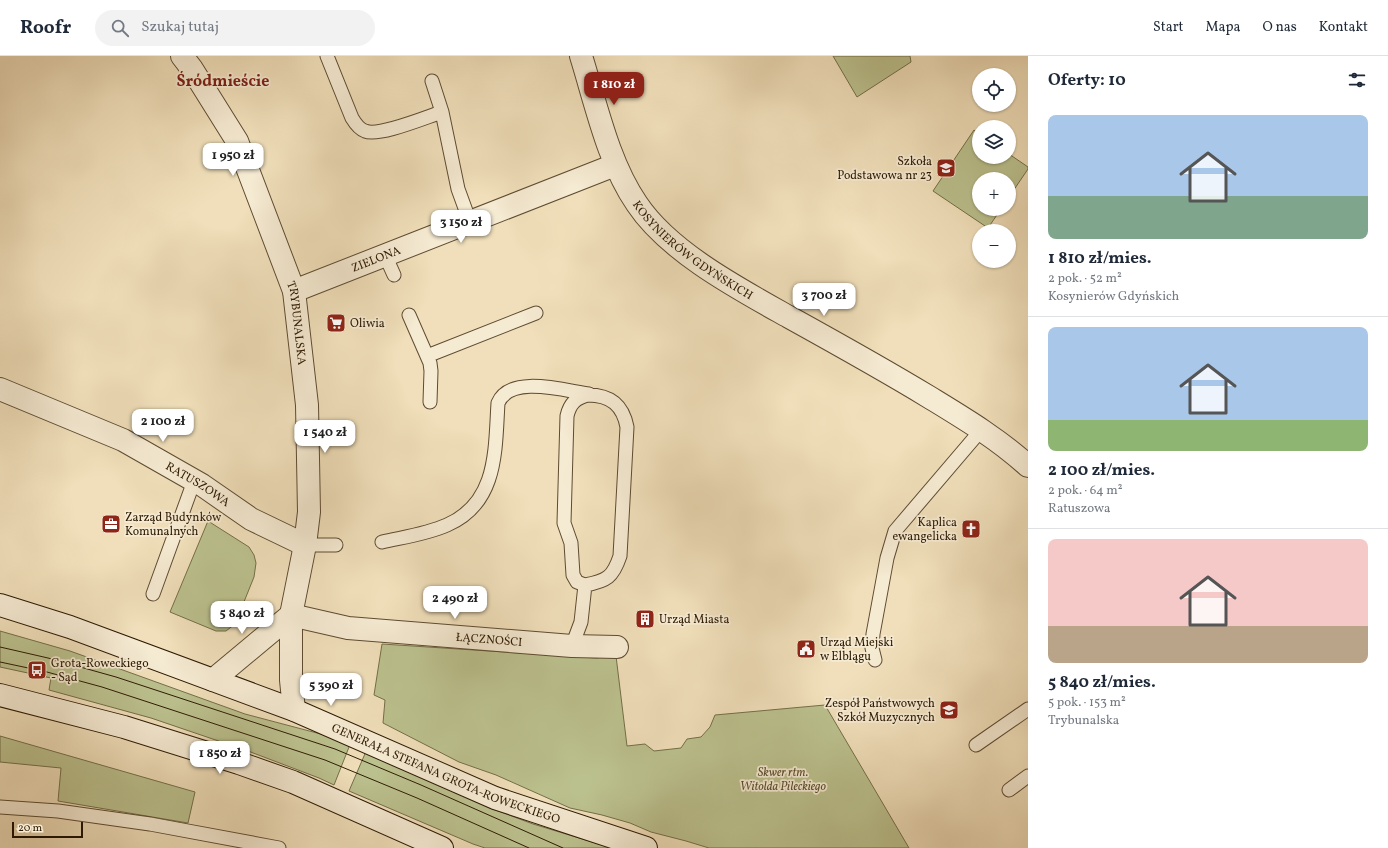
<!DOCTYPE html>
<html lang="pl">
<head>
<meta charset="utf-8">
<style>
  :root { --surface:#fff; --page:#f2f2f3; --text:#1f2937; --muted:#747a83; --line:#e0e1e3; --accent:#8f2418 }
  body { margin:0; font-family:Vollkorn,serif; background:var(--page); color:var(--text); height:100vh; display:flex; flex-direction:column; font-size:15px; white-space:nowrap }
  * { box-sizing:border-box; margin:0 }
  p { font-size:13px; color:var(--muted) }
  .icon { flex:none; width:22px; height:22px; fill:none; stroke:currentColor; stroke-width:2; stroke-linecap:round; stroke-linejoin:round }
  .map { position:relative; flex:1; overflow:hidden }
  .panel { display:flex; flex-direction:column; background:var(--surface); width:360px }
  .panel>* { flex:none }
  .tools { position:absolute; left:972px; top:12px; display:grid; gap:8px }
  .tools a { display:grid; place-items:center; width:44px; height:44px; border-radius:50%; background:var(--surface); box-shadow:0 1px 3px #0004; font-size:20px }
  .scale { position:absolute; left:12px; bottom:10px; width:71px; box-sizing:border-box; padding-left:4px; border:2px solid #2e1a03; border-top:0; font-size:11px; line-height:14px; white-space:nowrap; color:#2e1a03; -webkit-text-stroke:3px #f5ead2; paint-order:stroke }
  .price { position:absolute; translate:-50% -34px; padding:0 9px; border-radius:8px; background:#fff; color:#222; font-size:13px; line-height:26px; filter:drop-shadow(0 1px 2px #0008) }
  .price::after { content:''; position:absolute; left:50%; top:24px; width:12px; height:9px; margin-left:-6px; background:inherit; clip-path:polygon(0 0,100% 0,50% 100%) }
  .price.current { background:var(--accent); color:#fff }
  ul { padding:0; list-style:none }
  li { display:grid; align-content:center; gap:8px; height:212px; padding:0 20px }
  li+li { border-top:1px solid var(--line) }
  li span { display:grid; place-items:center; height:124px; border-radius:8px; color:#555 }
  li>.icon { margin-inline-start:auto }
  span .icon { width:72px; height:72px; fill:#fffc; stroke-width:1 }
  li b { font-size:17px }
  h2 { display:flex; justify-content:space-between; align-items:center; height:48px; padding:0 20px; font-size:17px }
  header { display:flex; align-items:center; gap:24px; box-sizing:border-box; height:56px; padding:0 20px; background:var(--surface); border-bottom:1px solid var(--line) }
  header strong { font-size:19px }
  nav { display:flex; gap:22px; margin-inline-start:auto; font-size:14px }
  .search { width:280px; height:36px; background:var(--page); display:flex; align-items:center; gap:10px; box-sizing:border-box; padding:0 14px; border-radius:22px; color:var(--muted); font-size:15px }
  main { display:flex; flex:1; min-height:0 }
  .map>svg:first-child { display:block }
</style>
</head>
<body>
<header>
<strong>Roofr</strong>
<div class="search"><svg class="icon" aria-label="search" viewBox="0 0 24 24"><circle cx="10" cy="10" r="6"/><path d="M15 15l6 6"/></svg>Szukaj tutaj</div>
<nav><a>Start</a><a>Mapa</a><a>O nas</a><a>Kontakt</a></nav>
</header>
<main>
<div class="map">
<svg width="1028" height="792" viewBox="0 0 1028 792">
  <rect width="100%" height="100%" fill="#f0dfba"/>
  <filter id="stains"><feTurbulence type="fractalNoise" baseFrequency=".005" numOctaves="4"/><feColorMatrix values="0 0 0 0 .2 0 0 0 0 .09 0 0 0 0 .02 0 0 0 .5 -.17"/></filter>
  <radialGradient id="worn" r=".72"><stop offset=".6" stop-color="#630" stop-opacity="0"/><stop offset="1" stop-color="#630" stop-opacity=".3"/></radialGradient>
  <!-- green -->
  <path fill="#bbc18e" stroke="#746e48" d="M 833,0 L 910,0 L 911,6 L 857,41 Z
    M 974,74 L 979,78 L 979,101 L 1009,101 L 1009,98 L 1028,111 L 1028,113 L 1009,141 L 1009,123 L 979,123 L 979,153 L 1001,153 L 988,172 L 933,135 Z
    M 208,465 L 249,491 L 254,499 L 256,507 L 254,521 L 235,568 L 226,575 L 216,575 L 170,556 Z
    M 0,575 L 70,595 L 245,658 L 351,686 L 334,729 L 319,722 L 248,695 L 151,662 L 49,634 L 51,622 L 0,611 Z
    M 382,588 L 596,602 L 616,600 L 627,690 L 645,688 L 654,695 L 681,692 L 687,683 L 701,681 L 710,671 L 715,659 L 825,649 L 909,792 L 709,792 L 686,785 L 651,776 L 630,767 L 602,759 L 570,752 L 496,719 L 459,706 L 383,667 L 385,644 L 374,639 Z
    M 0,680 L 195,736 L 188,767 L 58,745 L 61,712 L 0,706 Z
    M 367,693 L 490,752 L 533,768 L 612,792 L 485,792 L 473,788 L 349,735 Z"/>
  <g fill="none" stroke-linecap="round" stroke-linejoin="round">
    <defs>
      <path id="lane" d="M 327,0 L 352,62 C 355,67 359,73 365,75 C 379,81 426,61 442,56
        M 432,25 L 442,56 L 458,133 L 470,166
        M 385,199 L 394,219
        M 409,259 L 430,307 L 431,315 L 430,346
        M 427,300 L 536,257
        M 588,339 C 611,339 623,350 627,371 L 620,500 C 613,521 607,525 585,529 L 577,526 L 573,519 L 571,487 L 564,467 L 567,360 C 570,347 576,342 588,339 Z
        M 382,486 C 404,481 427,478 447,469 C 498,447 495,394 498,347 C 510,318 566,335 589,338
        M 305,489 L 336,489
        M 153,538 L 194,425
        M 572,590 L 581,566 L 585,529
        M 875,604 L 872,592 L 873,578 L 887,502 L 895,475 L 982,373
        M 976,689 L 1028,653
        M 1009,734 L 1028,720
        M 0,751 L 58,755 L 150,768 L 279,792"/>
      <g id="street">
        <path id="s1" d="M 182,0 L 192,13 L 237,85 L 294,235 L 307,349 L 309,456 L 305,489 L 291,559 L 291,624 L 294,654"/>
        <path id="s2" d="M 581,0 C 596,48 608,106 637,148 C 669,196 739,233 789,261 C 836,287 883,313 929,341 C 965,363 997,382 1028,410"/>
        <path id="s3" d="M 294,235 L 615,109"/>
        <path id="s4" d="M 0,333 L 123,384 L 202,429 L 251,463 L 305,489"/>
        <path id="s5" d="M 291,559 L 348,572 L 572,590 L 617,591"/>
        <path d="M 213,624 L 291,559"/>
      </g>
      <g id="secondary">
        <path id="s6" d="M 0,549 L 70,571 L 294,654 L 495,742 L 646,792"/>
        <path d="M 0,639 L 124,671 L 239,707 L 293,726 L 442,792"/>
      </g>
    </defs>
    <!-- lane casing -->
    <use href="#lane" stroke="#5e4b31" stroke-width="15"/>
    <!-- street casing -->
    <use href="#street" stroke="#5e4b31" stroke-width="24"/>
    <!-- secondary casing -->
    <use href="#secondary" stroke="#2e1a03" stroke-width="24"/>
    <!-- lane -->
    <use href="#lane" stroke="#f5ead2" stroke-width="13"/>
    <!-- street -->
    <use href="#street" stroke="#f5ead2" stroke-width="22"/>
    <!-- secondary -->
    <use href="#secondary" stroke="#f5ead2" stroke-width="22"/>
    <!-- tram -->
    <path stroke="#2e1a03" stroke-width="1" d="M 0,591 L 48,602 L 116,621 L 335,693 L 421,729 L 563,792
      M 0,606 L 47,616 L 102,631 L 325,704 L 417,742 L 529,792"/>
  </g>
  <!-- icons -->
  <defs>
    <symbol id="school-square" viewBox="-11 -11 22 22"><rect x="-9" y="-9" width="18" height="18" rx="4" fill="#8f2418" stroke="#f5ead2"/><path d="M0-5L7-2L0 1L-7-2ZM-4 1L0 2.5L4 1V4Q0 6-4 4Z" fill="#fff"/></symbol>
    <symbol id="supermarket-square" viewBox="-11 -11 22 22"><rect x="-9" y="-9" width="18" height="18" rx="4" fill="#8f2418" stroke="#f5ead2"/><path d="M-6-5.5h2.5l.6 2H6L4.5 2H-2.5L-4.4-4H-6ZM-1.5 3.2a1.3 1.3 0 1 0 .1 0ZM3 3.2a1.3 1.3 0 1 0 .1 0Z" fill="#fff"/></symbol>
    <symbol id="office-square" viewBox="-11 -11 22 22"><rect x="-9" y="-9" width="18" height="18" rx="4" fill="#8f2418" stroke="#f5ead2"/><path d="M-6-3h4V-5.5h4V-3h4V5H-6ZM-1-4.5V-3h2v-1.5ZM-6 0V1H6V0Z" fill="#fff"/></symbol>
    <symbol id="church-square" viewBox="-11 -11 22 22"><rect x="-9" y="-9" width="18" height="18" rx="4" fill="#8f2418" stroke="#f5ead2"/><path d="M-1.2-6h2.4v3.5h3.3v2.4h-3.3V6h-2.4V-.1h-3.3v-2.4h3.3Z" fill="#fff"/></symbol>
    <symbol id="building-square" viewBox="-11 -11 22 22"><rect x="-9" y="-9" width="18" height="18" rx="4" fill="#8f2418" stroke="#f5ead2"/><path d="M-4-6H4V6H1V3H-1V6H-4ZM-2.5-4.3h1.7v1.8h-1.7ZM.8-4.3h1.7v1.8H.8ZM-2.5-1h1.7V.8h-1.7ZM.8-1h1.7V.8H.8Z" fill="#fff"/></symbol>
    <symbol id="civic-square" viewBox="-11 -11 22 22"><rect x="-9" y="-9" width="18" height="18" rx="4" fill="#8f2418" stroke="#f5ead2"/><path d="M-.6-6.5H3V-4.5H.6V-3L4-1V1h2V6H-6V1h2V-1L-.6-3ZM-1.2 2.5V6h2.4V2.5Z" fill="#fff"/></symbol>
    <symbol id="bus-square" viewBox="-11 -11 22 22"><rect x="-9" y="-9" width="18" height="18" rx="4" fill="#8f2418" stroke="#f5ead2"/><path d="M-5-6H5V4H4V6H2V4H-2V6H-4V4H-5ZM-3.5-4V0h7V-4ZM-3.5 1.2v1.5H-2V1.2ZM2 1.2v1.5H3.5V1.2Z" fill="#fff"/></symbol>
    <symbol id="university-square" viewBox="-11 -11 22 22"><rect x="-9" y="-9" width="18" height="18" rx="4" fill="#8f2418" stroke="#f5ead2"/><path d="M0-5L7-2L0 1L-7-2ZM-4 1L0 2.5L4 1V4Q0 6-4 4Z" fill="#fff"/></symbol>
  </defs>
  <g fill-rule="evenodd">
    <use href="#school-square" x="935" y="101" width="22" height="22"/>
    <use href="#supermarket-square" x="325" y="256" width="22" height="22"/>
    <use href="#office-square" x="100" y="457" width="22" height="22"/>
    <use href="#church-square" x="960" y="462" width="22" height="22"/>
    <use href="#building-square" x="634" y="552" width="22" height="22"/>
    <use href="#civic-square" x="795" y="582" width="22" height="22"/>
    <use href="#bus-square" x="26" y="603" width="22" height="22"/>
    <use href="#university-square" x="938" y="643" width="22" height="22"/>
  </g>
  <g text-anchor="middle" stroke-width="3.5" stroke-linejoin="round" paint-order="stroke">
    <!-- poi labels -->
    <g font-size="12" fill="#2e1a03" stroke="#f5ead2" text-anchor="start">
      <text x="932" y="109" text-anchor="end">Szkoła<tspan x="932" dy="14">Podstawowa nr 23</tspan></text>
      <text x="350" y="271">Oliwia</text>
      <text x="125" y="465">Zarząd Budynków<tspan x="125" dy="14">Komunalnych</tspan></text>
      <text x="957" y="470" text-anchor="end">Kaplica<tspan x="957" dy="14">ewangelicka</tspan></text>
      <text x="659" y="567">Urząd Miasta</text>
      <text x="820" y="590">Urząd Miejski<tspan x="820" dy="14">w Elblągu</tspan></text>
      <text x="51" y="611">Grota-Roweckiego<tspan x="51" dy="14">- Sąd</tspan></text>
      <text x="935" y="651" text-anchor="end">Zespół Państwowych<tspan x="935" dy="14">Szkół Muzycznych</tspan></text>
    </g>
    <!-- street labels -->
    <g font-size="12" fill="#2e1a03" stroke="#f5ead2">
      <text dy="4" stroke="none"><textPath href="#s2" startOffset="232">KOSYNIERÓW GDYŃSKICH</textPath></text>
      <text dy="4" stroke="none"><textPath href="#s3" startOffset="88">ZIELONA</textPath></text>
      <text dy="4" stroke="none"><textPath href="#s1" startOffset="294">TRYBUNALSKA</textPath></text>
      <text dy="4" stroke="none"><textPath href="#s4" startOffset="220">RATUSZOWA</textPath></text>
      <text dy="4" stroke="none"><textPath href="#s5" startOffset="200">ŁĄCZNOŚCI</textPath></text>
      <text dy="4" stroke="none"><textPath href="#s6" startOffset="477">GENERAŁA STEFANA GROTA-ROWECKIEGO</textPath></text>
    </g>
    <!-- park labels -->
    <g font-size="12" font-style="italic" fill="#584c2d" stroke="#f5ead2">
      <text x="783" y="720">Skwer rtm.<tspan x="783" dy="14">Witolda Pileckiego</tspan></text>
    </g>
    <!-- district labels -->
    <g font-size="16" font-weight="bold" fill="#7a1f14" stroke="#f5ead2">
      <text x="223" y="30">Śródmieście</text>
    </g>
  </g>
  <rect width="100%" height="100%" filter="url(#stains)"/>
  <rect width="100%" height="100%" fill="url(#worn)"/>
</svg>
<div class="tools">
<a><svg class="icon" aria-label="locate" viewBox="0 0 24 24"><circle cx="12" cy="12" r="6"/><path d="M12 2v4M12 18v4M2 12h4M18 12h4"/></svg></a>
<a><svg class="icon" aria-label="layers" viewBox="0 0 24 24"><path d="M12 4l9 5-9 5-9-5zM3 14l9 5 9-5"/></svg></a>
<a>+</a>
<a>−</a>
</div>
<div class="scale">20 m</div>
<b class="price current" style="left:614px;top:50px">1 810 zł</b>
<b class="price" style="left:233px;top:121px">1 950 zł</b>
<b class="price" style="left:461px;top:188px">3 150 zł</b>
<b class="price" style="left:824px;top:261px">3 700 zł</b>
<b class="price" style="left:163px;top:387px">2 100 zł</b>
<b class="price" style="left:325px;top:398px">1 540 zł</b>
<b class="price" style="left:455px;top:564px">2 490 zł</b>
<b class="price" style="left:242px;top:579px">5 840 zł</b>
<b class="price" style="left:331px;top:651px">5 390 zł</b>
<b class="price" style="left:220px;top:719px">1 850 zł</b>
</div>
<section class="panel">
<h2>Oferty: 10<svg class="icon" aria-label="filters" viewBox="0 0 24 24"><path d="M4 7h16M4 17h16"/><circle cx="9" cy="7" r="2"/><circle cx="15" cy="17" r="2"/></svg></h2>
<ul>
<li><span style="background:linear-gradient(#a9c7e8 65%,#7fa58c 0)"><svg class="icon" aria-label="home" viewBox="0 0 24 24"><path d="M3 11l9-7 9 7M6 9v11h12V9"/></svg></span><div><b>1 810 zł/mies.</b><p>2 pok. · 52 m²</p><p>Kosynierów Gdyńskich</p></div></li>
<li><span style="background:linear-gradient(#a9c7e8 75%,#8fb573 0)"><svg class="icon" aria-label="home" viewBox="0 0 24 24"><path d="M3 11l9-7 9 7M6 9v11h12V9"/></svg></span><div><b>2 100 zł/mies.</b><p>2 pok. · 64 m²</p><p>Ratuszowa</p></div></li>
<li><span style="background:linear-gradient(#f6c9c9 70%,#b9a48a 0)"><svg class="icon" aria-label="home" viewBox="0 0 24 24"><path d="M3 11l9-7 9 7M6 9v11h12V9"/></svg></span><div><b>5 840 zł/mies.</b><p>5 pok. · 153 m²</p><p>Trybunalska</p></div></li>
</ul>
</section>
</main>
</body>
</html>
